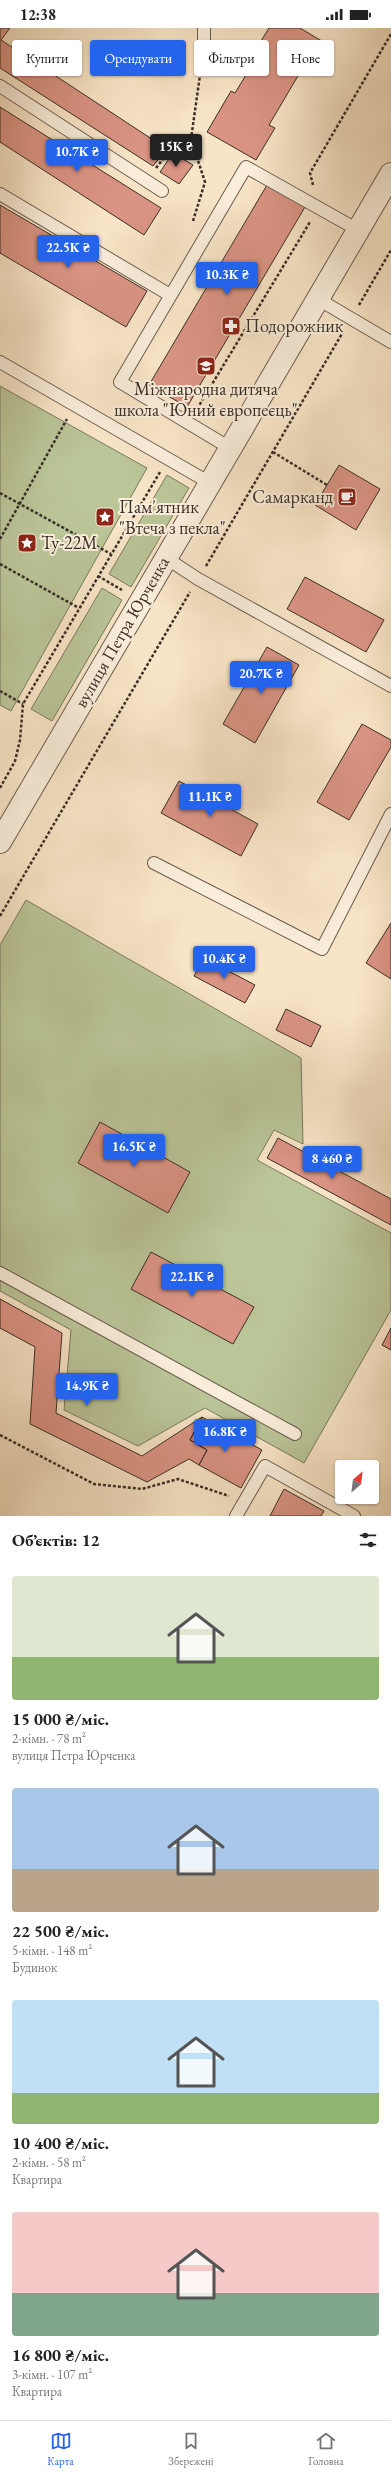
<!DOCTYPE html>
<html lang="uk">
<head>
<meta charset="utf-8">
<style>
  :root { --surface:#fff; --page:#f2f2f2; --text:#202124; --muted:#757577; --line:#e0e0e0; --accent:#2563eb }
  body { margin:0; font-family:"EB Garamond",serif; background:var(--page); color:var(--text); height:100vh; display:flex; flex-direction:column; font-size:15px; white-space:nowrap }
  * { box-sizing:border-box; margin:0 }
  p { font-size:13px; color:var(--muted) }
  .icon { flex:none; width:22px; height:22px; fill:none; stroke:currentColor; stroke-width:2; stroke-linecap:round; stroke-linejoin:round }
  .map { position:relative; height:1488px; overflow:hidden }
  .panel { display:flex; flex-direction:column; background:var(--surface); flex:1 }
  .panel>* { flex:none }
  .banner { position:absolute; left:12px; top:12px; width:367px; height:36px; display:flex; gap:8px }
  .needle { width:26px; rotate:28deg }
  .controls { position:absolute; left:335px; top:1432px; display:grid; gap:8px }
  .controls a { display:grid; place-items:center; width:44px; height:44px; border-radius:4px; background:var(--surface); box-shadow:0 1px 3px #0004; font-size:20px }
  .price { position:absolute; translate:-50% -34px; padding:0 9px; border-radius:4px; background:var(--accent); color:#fff; font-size:13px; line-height:26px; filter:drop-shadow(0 1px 2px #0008) }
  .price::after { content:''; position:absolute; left:50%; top:24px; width:12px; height:9px; margin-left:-6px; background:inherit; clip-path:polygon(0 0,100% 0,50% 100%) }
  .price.active { background:#222; color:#fff }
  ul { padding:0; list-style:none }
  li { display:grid; align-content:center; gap:8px; height:212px; padding:0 12px }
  li span { display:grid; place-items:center; height:124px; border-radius:4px; color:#555 }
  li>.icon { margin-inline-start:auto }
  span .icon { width:72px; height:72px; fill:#fffc; stroke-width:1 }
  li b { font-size:17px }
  h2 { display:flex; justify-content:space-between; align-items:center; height:48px; padding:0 12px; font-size:17px }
  .pill { padding:0 14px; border-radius:4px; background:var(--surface); box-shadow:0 1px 3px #0004; font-size:14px; line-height:36px }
  .pill.active { background:var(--accent); color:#fff }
  .status { display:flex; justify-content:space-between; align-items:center; height:28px; padding:0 20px; background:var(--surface); direction:ltr }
  .status svg { height:11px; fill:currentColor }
  .menu { display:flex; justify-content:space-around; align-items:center; height:56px; border-top:1px solid var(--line); background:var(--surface); font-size:11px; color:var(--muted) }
  .menu a { display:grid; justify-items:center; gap:2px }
  .menu .active { color:var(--accent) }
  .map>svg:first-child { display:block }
</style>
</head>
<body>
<div class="status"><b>12:38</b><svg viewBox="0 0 49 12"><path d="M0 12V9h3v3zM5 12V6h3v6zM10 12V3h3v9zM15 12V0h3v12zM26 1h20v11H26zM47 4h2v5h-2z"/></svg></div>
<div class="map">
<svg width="391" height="1488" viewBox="0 0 391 1488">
  <rect width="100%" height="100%" fill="#f8e5c7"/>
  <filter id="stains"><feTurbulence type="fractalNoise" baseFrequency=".005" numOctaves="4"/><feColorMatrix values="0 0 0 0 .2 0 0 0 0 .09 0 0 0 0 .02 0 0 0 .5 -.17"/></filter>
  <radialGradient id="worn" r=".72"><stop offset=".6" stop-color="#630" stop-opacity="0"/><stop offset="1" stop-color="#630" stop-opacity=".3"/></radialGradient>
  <!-- green -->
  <path fill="#bac598" stroke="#7a7a60" d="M 0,358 L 147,440 L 11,683 L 0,677 Z
    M 167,447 L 189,460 L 131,559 L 109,546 Z
    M 102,560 L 122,572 L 52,693 L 31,681 Z
    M 26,872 L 301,1030 L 303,1116 L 274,1102 L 257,1132 L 391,1205 L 391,1282 L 304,1435 L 205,1380 L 138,1418 L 64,1382 L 71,1302 L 0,1263 L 0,917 Z"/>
  <!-- building -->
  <path fill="#da9484" stroke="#3a2f28" d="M 0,0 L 10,0 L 1,12 L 167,121 L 153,138 L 0,40 Z
    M 269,0 L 300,0 L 325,15 L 308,44 L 302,41 L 269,97 L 275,100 L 256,132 L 207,104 L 231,63 L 235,65 L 257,29 L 253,26 Z
    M 0,79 L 161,180 L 144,207 L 0,114 Z
    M 173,125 L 193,137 L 179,156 L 160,144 Z
    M 267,157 L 305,179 L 187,379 L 149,357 Z
    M 0,177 L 147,263 L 126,299 L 0,225 Z
    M 339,437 L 380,461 L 356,502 L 315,477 Z
    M 305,549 L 384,592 L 366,624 L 287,581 Z
    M 267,619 L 299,637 L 255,715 L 223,696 Z
    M 362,696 L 391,712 L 391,719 L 349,792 L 317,774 Z
    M 179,753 L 258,796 L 241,828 L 161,785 Z
    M 391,895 L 391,951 L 366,935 Z
    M 204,930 L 255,957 L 245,975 L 194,948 Z
    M 286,981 L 321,998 L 311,1019 L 276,1002 Z
    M 100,1094 L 190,1144 L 168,1185 L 78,1135 Z
    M 278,1110 L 391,1171 L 391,1197 L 267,1130 Z
    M 151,1224 L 254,1279 L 233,1316 L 131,1261 Z
    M 0,1271 L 62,1305 L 56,1385 L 142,1428 L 202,1389 L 190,1412 L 207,1422 L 199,1437 L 189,1431 L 147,1454 L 30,1396 L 35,1319 L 0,1300 Z
    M 391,1300 L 391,1322 L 382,1317 Z
    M 202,1389 L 262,1422 L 241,1460 L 199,1437 L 207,1422 L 190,1412 Z
    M 284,1461 L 324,1483 L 321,1488 L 270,1488 Z"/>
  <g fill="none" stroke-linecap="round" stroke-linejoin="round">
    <defs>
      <path id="lane" d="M 204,0 L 204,16
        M 0,58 L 162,163
        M 0,166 L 170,267
        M 318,271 L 391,314
        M 0,334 L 210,455
        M 230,420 L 120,354 L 246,139 L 358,202
        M 166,530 L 198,551 L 391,658
        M 154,835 L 322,921 L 391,786
        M 0,1245 L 295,1406
        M 236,1488 L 265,1438 L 354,1488"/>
      <path id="street" d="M 0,814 L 391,146"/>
    </defs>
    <!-- lane casing -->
    <use href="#lane" stroke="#6a5c50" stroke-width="14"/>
    <!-- street casing -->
    <use href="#street" stroke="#6a5c50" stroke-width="24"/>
    <!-- path -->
    <path stroke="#3a2f28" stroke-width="2.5" stroke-dasharray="3 2" stroke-linecap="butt" d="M 156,140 L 171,121 L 191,111
      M 313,157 L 310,145 L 391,6
      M 193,193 L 205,154 L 191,111 L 202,33
      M 359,277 L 391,222
      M 197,381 L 310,194
      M 273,424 L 327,457
      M 0,465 L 111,526
      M 0,511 L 67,391
      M 0,536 L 79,580
      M 206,538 L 343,304
      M 98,548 L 122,562
      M 0,663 L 23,676
      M 0,760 L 15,733 L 20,712 L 23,676 L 160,444
      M 0,888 L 190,564
      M 0,1407 L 94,1456 L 142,1461 L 178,1451 L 229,1468"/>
    <!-- lane -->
    <use href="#lane" stroke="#faeedb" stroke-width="12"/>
    <!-- street -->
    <use href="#street" stroke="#faeedb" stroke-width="22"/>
  </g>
  <!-- icons -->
  <defs>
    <symbol id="pharmacy-square" viewBox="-11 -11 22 22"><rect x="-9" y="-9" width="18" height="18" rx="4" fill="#8f2418" stroke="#faeedb"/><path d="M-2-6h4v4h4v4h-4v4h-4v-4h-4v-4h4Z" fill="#fff"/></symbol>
    <symbol id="school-square" viewBox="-11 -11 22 22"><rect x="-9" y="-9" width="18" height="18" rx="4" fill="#8f2418" stroke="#faeedb"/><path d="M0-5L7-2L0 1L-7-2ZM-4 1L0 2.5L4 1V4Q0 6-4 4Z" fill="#fff"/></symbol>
    <symbol id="cafe-square" viewBox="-11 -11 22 22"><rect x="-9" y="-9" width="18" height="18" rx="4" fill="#8f2418" stroke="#faeedb"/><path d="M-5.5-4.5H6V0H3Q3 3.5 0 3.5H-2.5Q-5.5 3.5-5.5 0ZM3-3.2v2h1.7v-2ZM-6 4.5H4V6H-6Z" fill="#fff"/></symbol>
    <symbol id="sight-square" viewBox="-11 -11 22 22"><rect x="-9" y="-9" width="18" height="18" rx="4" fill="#8f2418" stroke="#faeedb"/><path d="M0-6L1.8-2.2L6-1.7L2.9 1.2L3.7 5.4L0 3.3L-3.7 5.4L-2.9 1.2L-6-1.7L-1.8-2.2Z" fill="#fff"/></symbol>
  </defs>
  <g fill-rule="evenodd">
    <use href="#pharmacy-square" x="220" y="287" width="22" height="22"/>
    <use href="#school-square" x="195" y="327" width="22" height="22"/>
    <use href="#cafe-square" x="336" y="458" width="22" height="22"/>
    <use href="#sight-square" x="94" y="478" width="22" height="22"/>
    <use href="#sight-square" x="16" y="504" width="22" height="22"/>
  </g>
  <g text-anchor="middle" stroke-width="4" stroke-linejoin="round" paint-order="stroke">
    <!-- poi labels -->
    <g font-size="18" fill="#3a2f28" stroke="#faeedb" text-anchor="start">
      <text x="245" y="304">Подорожник</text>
      <text x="206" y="367" text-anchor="middle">Міжнародна дитяча<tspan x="206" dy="21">школа "Юний європеєць"</tspan></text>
      <text x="333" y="475" text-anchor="end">Самарканд</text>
      <text x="119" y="485">Пам'ятник<tspan x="119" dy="21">"Втеча з пекла"</tspan></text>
      <text x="41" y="521">Ту-22М</text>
    </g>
    <!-- street labels -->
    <g font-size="18" fill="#3a2f28" stroke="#faeedb">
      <text transform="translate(122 604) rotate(-60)" y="6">вулиця Петра Юрченка</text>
    </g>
  </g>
  <rect width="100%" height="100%" filter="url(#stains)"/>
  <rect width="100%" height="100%" fill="url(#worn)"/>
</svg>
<div class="controls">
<a><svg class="needle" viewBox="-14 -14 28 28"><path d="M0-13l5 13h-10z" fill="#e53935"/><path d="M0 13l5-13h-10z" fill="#757577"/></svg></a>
</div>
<b class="price active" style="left:176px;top:140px">15K ₴</b>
<b class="price" style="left:77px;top:145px">10.7K ₴</b>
<b class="price" style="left:68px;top:241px">22.5K ₴</b>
<b class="price" style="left:227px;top:268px">10.3K ₴</b>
<b class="price" style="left:261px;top:667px">20.7K ₴</b>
<b class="price" style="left:210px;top:790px">11.1K ₴</b>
<b class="price" style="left:224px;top:952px">10.4K ₴</b>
<b class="price" style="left:134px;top:1140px">16.5K ₴</b>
<b class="price" style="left:332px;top:1152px">8 460 ₴</b>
<b class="price" style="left:192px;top:1270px">22.1K ₴</b>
<b class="price" style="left:87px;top:1379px">14.9K ₴</b>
<b class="price" style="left:225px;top:1425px">16.8K ₴</b>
<div class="banner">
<a class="pill">Купити</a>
<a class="pill active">Орендувати</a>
<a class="pill">Фільтри</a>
<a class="pill">Нове</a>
</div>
</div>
<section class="panel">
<h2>Об’єктів: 12<svg class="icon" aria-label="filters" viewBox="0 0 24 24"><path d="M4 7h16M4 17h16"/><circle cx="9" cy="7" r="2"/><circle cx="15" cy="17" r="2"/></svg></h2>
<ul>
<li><span style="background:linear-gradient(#dfe7d0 65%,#8fb573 0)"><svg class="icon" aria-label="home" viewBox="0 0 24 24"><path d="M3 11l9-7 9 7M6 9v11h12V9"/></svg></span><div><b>15 000 ₴/міс.</b><p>2-кімн. · 78 m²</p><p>вулиця Петра Юрченка</p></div></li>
<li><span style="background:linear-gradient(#a9c7e8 65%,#b9a48a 0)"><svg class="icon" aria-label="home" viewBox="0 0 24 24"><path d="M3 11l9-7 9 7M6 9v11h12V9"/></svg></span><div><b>22 500 ₴/міс.</b><p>5-кімн. · 148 m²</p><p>Будинок</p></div></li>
<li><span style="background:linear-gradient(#bfe0f5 75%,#8fb573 0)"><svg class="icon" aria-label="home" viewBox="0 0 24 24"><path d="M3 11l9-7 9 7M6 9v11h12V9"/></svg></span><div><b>10 400 ₴/міс.</b><p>2-кімн. · 58 m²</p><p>Квартира</p></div></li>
<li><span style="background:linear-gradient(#f6c9c9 65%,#7fa58c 0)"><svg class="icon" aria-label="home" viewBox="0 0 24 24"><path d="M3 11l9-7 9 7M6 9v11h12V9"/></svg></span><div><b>16 800 ₴/міс.</b><p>3-кімн. · 107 m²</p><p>Квартира</p></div></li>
</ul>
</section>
<nav class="menu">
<a class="active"><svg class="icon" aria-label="map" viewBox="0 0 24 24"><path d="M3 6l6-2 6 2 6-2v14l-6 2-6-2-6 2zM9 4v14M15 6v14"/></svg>Карта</a>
<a><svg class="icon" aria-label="saved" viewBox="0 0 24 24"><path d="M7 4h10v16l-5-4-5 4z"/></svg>Збережені</a>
<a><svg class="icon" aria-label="home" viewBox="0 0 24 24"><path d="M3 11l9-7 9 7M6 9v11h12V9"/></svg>Головна</a>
</nav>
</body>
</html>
